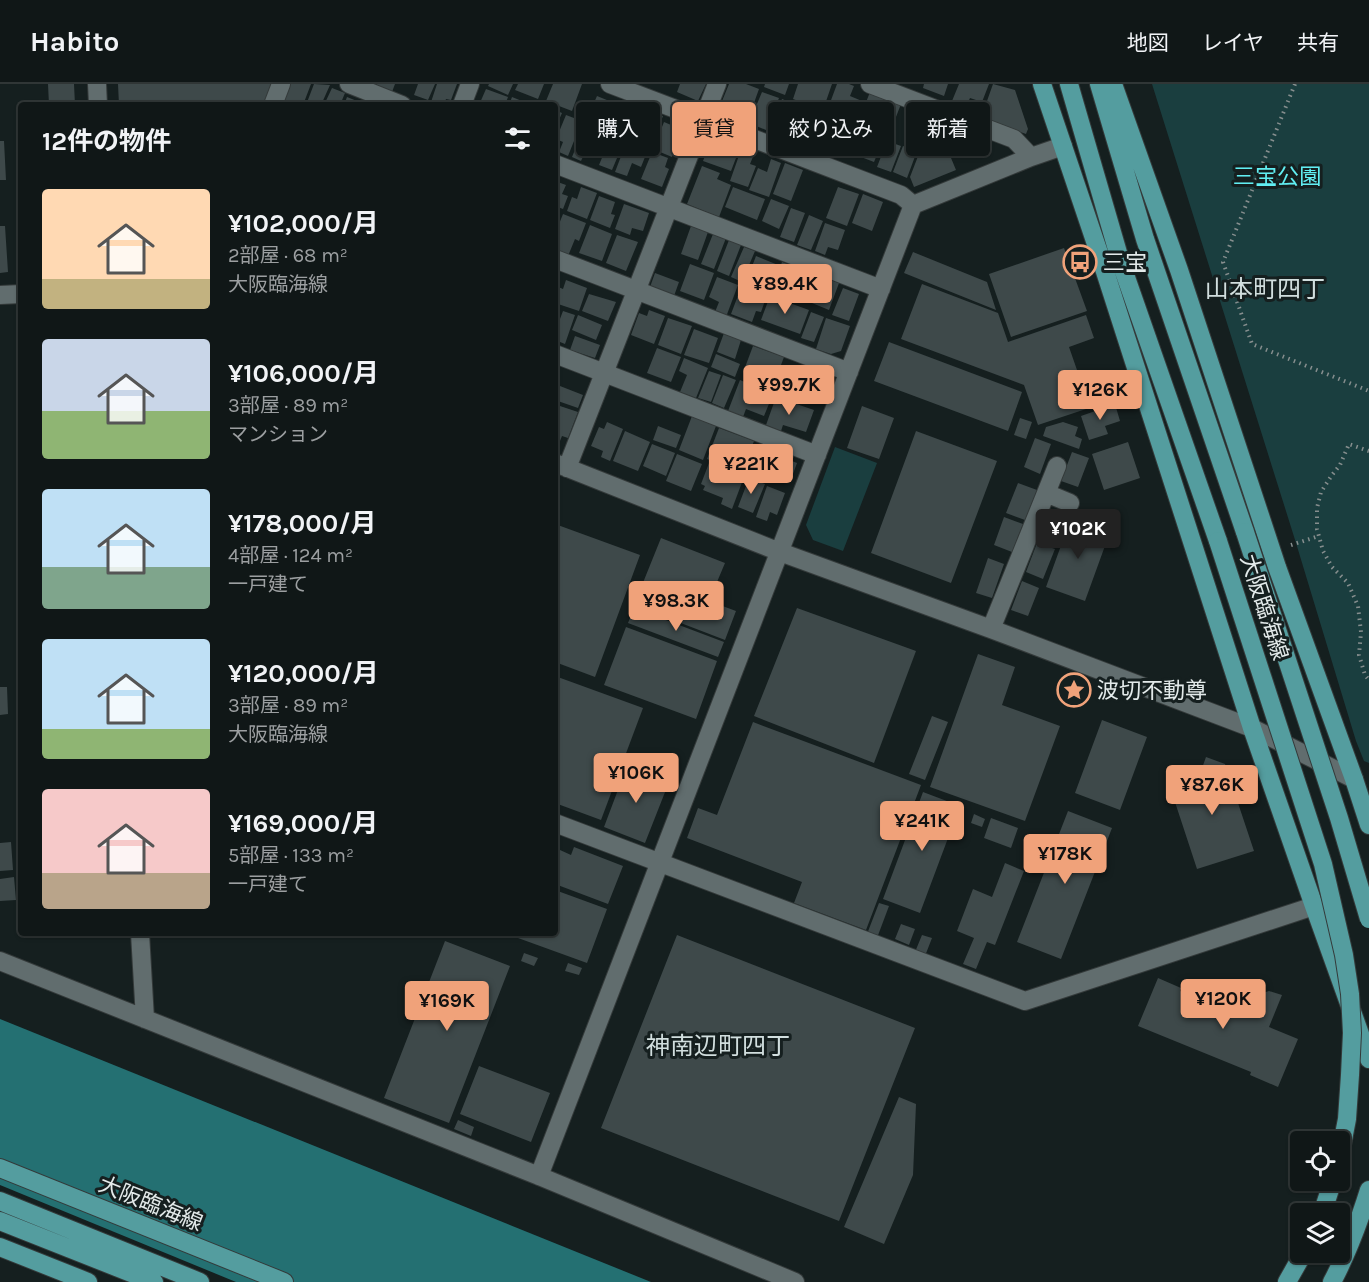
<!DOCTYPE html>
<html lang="ja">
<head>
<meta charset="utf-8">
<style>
  :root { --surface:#101717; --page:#192020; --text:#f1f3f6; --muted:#9c9fa1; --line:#303636; --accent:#f0a27a }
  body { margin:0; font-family:Karla,"Noto Sans JP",sans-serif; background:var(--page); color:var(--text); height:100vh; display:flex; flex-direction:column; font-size:22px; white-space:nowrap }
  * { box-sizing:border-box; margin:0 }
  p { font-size:20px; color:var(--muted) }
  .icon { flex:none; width:33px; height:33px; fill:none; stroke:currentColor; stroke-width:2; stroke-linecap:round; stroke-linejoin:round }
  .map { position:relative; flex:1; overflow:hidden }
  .drawer { position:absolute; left:18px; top:18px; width:540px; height:834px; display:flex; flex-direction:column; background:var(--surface); border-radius:6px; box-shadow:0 2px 4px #0004,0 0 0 2px var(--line) }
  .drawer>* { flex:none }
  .hud { position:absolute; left:576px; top:18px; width:570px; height:54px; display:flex; gap:12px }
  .tools { position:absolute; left:1290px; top:1047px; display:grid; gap:12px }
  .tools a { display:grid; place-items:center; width:60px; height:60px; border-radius:6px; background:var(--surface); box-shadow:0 2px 4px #0004,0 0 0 2px var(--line); font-size:30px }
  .price { position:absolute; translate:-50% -51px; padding:0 14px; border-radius:6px; background:var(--accent); color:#111; font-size:20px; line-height:39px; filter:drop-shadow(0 2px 3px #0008) }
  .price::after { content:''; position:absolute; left:50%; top:36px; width:18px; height:14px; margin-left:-9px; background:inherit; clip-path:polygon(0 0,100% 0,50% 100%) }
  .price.selected { background:#222; color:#fff }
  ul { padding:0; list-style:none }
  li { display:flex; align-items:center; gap:18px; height:150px; padding:0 24px }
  li span { display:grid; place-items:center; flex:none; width:168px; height:120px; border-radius:6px; color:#555 }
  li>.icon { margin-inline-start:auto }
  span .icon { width:72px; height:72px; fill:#fffc; stroke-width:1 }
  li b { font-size:26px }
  h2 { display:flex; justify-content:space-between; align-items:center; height:72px; padding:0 24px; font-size:26px }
  .tag { padding:0 21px; border-radius:6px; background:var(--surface); box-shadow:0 2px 4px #0004,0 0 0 2px var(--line); font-size:21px; line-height:54px }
  .tag.selected { background:var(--accent); color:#111 }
  header { display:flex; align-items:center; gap:36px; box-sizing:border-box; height:84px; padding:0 30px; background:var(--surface); border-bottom:2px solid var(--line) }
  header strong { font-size:28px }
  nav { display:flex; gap:33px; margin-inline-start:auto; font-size:21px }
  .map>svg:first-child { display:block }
</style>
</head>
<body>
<header>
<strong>Habito</strong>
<nav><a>地図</a><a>レイヤ</a><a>共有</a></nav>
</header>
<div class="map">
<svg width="1369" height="1198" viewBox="0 0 1369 1198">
  <rect width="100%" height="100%" fill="#151f1f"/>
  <!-- green -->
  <path fill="#1a3e3f" d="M 1152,0 L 1369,0 L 1369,679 L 1364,677 L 1356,657 L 1296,459 Z
    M 835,363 L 877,379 L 843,467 L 813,456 L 806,441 Z"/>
  <!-- water -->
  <path fill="#247072" d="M 0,935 L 651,1198 L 236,1198 L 0,1101 Z"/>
  <!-- building -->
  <path fill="#3e494a" d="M 48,0 L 74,0 L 75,21 L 49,21 Z
    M 118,0 L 272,0 L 263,21 L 119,21 Z
    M 290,0 L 311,0 L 303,21 L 288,21 L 282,19 Z
    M 314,0 L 330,1 L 321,21 L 306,21 Z
    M 377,0 L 395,0 L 392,8 L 376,2 Z
    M 418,0 L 435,0 L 428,16 L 414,11 Z
    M 437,0 L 457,0 L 451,16 L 446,15 L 444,21 L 430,21 Z
    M 489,0 L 513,0 L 508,11 L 488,2 Z
    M 518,0 L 544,0 L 538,15 L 515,6 Z
    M 553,0 L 582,0 L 572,27 L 546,17 Z
    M 680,0 L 706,0 L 698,17 L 677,8 Z
    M 729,0 L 746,0 L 759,5 L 750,30 L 743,27 L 739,36 L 725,31 L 720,22 Z
    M 765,0 L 789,0 L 785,11 L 764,3 Z
    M 798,0 L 832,0 L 823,26 L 793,15 Z
    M 837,0 L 849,0 L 854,2 L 850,12 L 862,17 L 854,38 L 827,27 Z
    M 924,0 L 948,0 L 944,12 L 923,4 Z
    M 959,0 L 989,0 L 982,18 L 970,14 L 966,23 L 952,17 Z
    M 993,0 L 1015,6 L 1028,45 L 1026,50 L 981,34 Z
    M 332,4 L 345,9 L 340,21 L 324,21 Z
    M 486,5 L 508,13 L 505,21 L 479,21 Z
    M 762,8 L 779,14 L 766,46 L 749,39 Z
    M 870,8 L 901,20 L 889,51 L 858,39 Z
    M 597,12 L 629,25 L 620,47 L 578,30 L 584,17 L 593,21 Z
    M 347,13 L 367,21 L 369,16 L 382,21 L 344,21 Z
    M 512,13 L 532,21 L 509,21 Z
    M 782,15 L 808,25 L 795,56 L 770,47 Z
    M 641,23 L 663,32 L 652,60 L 625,49 L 631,35 L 635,37 Z
    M 810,25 L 823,30 L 819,39 L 806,33 Z
    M 555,26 L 562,29 L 555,45 Z
    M 566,31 L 582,37 L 568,72 L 559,68 L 563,58 L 556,55 Z
    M 825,31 L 854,42 L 843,71 L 813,60 Z
    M 934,33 L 947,38 L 943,48 L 930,42 Z
    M 664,38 L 683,46 L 672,73 L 653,65 Z
    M 586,39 L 601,45 L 592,66 L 587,64 L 581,77 L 572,73 Z
    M 857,44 L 884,54 L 874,78 L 848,68 Z
    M 604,47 L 625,55 L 612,86 L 599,81 L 604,69 L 596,66 Z
    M 713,51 L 741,61 L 731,87 L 703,77 Z
    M 628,54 L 649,63 L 641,83 L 632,79 L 627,92 L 615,88 Z
    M 0,57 L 4,57 L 6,96 L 0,96 Z
    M 887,57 L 901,62 L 891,88 L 877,83 Z
    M 944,57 L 956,86 L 914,103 L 910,93 L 920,67 Z
    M 903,62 L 917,67 L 907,94 L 893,88 Z
    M 742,63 L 755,68 L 750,80 L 756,82 L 748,103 L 730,97 Z
    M 652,68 L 668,74 L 665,83 L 669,85 L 662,103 L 641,95 Z
    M 771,75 L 781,79 L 769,113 L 749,106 L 758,84 L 767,88 Z
    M 785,79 L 803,86 L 791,117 L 773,110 Z
    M 702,82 L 720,89 L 717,95 L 731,101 L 719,133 L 687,120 Z
    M 555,97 L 566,101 L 562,110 L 568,112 L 563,125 L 555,122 Z
    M 581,103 L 597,109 L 587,135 L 567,127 L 572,113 L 577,115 Z
    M 733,103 L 765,115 L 757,136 L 725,123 Z
    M 838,103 L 859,110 L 847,142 L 826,134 Z
    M 863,110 L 883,118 L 872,147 L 852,139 Z
    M 599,112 L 615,118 L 611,130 L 615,131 L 610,144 L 590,136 Z
    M 771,115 L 789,122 L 779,145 L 762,137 Z
    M 624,120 L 649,129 L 643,147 L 632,144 L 630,151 L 615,145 Z
    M 791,124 L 805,129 L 794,158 L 780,153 Z
    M 563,130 L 586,139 L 579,157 L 575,155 L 568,172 L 555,166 L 555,150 Z
    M 809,131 L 823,137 L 811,166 L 797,161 Z
    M 825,139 L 845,146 L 838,166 L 828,163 L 825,171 L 815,167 Z
    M 590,141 L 612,150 L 602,177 L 579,169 Z
    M 0,142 L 5,142 L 8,188 L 0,189 Z
    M 691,142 L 708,148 L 698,176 L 681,170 Z
    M 713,150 L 726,154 L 714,185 L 701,180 Z
    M 617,151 L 638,158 L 626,187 L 606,179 Z
    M 729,156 L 741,161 L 729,192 L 717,187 Z
    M 744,163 L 755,167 L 742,198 L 731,193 Z
    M 1064,164 L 1087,227 L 1011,253 L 989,190 Z
    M 913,168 L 987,198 L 996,226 L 904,189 Z
    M 756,172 L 778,181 L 767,207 L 746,198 Z
    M 782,178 L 816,190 L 807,213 L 793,207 L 789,217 L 771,210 Z
    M 690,180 L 714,189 L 704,216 L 680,207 Z
    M 655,189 L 679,198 L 674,212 L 650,203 Z
    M 717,193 L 738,201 L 726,233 L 715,228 L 719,218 L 709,213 Z
    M 823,193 L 839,199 L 829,226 L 812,219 Z
    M 566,196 L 587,204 L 579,227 L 555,219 L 556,202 L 563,205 Z
    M 922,200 L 998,229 L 1008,258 L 1086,231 L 1094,254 L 1069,263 L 1085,309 L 1099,304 L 1104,319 L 1038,341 L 1024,301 L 901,255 Z
    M 742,201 L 767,211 L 761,228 L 756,227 L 752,238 L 731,230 Z
    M 843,204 L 859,210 L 849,237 L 832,231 Z
    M 589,210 L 616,218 L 608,237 L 582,227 Z
    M 770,212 L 809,226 L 800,250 L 761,236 Z
    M 649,226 L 665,232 L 654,260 L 631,251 L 639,229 L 647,232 Z
    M 563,227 L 575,231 L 565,260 L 555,256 L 555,248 Z
    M 811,228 L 824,233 L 814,258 L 801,254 Z
    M 578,231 L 602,241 L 596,256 L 572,246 Z
    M 668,234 L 692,242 L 681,270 L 658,261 Z
    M 826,234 L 850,242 L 841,267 L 831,270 L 816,265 Z
    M 694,245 L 718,254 L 709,279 L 684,271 Z
    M 724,249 L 741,256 L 735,275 L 717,268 Z
    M 575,252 L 600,261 L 595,274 L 570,266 Z
    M 889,258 L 1022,308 L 1008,347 L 874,297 Z
    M 753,262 L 784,273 L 775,297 L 744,286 Z
    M 657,264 L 681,273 L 671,298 L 647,289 Z
    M 716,270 L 740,280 L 735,293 L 711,283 Z
    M 684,274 L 708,284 L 696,314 L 680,308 L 687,291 L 679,287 Z
    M 709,287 L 721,291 L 711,318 L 698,314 Z
    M 723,291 L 736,296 L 724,324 L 712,319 Z
    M 740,296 L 773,310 L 764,332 L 746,325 L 743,333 L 728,327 Z
    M 560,302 L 583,311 L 578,324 L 555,316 Z
    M 776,313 L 814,326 L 806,348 L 783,341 L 781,347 L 766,341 Z
    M 1115,320 L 1120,337 L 1105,342 L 1108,350 L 1089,356 L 1081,332 Z
    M 560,322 L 578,328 L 568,354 L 562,352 L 560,357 L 555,355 L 555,328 L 557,329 Z
    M 862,322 L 894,334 L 879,375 L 847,364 Z
    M 692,332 L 716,342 L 703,376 L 679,366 Z
    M 1020,334 L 1032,338 L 1026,355 L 1014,351 Z
    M 607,338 L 623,345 L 610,377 L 601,373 L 603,367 L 591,362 L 599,343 L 604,345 Z
    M 1063,338 L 1078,343 L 1075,352 L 1082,355 L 1079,365 L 1043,352 L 1046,343 Z
    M 658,342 L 681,351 L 676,364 L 653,356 Z
    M 719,344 L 754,357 L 742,388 L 707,375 Z
    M 625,347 L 650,358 L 638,387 L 613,377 Z
    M 916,347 L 997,377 L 951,499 L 871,469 Z
    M 1035,354 L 1051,360 L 1040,390 L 1024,383 Z
    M 1128,358 L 1140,394 L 1104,406 L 1092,370 Z
    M 652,360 L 675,369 L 666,392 L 643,382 Z
    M 761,360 L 778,368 L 767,394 L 750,387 Z
    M 781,366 L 794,372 L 792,377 L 797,379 L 790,398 L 771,391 Z
    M 1072,368 L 1089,374 L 1078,403 L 1061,397 Z
    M 677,370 L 702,380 L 691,407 L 666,397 Z
    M 709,379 L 744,393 L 732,425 L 721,420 L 723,414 L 703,406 L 705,402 L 701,400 Z
    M 749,394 L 765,400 L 753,429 L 738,423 Z
    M 1018,399 L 1037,406 L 1025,436 L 1006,429 Z
    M 767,402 L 785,409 L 777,431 L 770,428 L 767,437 L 756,433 Z
    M 1048,429 L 1066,436 L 1055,462 L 1038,456 Z
    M 1004,433 L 1023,440 L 1012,468 L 994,461 Z
    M 1071,434 L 1110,448 L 1085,517 L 1046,503 Z
    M 555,440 L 640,471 L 595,593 L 555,578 Z
    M 661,454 L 725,479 L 709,517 L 736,527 L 725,556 L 634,521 Z
    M 1037,459 L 1055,465 L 1043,495 L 1026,488 Z
    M 988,474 L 1004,480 L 992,514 L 976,509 Z
    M 1022,497 L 1039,504 L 1028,532 L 1011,526 Z
    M 634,524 L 724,558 L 718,573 L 628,539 Z
    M 797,524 L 916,567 L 874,679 L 754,632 Z
    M 626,543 L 717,577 L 696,635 L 604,601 Z
    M 978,570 L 1015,583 L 1002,621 L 1060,642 L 1025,737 L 930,703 Z
    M 555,592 L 643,624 L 601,736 L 555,719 Z
    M 1070,602 L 1078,605 L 1076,612 L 1068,609 Z
    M 0,603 L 7,603 L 8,630 L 0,631 Z
    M 932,632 L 948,638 L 925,696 L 909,690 Z
    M 1102,636 L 1147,653 L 1120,726 L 1075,709 Z
    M 753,638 L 921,701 L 866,846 L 794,819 L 802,798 L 687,754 L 698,724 L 717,731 Z
    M 1206,673 L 1225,680 L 1254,767 L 1197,785 L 1174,715 L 1182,692 L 1201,687 Z
    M 627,682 L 669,698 L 645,759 L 604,743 Z
    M 923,708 L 960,722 L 920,829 L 883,815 Z
    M 1068,727 L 1112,744 L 1061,875 L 1017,858 Z
    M 974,730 L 985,735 L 982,743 L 971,739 Z
    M 991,734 L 1018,744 L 1011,764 L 984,754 Z
    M 11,758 L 13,786 L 0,787 L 0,759 Z
    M 574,763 L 623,782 L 608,820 L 555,800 L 555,779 L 560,766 L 571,771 Z
    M 1005,779 L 1024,787 L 995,861 L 987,858 L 976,885 L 963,880 L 974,854 L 957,847 L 973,805 L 992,813 Z
    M 14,793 L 16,816 L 0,817 L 0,795 Z
    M 555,806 L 607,825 L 587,879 L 518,854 L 520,849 L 555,849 Z
    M 879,819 L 889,822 L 877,854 L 867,850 Z
    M 901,840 L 915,845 L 909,861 L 895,855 Z
    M 677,851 L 915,944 L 839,1137 L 601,1044 Z
    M 922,851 L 932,854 L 925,872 L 915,868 Z
    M 445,857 L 510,882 L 449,1039 L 384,1014 Z
    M 524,869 L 538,874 L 534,882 L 521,877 Z
    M 568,879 L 582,884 L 579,891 L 565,887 Z
    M 1158,894 L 1181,904 L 1180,907 L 1233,929 L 1238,917 L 1269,907 L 1282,911 L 1269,943 L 1298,955 L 1278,1003 L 1250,991 L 1251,988 L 1138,942 Z
    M 479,982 L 550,1009 L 531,1058 L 460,1030 Z
    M 899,1013 L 916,1020 L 913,1091 L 884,1160 L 844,1143 Z
    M 458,1036 L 474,1043 L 471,1052 L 454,1045 Z"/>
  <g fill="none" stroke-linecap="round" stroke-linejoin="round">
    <defs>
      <path id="street" d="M 97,0 L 98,21
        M 349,0 L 402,21
        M 610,0 L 901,111 L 913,121
        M 870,0 L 1014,55 L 1031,73
        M 273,21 L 281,0
        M 462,21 L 470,0
        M 555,80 L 881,205
        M 555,175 L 849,288
        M 0,211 L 21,210
        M 555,270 L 817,371
        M 555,379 L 780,468 L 991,545 L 1252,644 L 1354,695
        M 567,384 L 717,0
        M 1046,409 L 1070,419
        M 991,545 L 1057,382
        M 555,739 L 1025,917 L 1314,822
        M 140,849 L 145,935
        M 0,877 L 539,1092 L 795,1198
        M 539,1092 L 913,121 L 1031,73 L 1063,62"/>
      <path id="primary" d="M 1042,0 L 1100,172 L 1252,644 L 1314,822 L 1369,975
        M 1069,0 L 1121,179 L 1218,457
        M 1099,0 L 1145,155 L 1245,448
        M 1113,0 L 1179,186 L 1277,483 L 1354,695 L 1369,741
        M 0,1084 L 284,1198
        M 0,1117 L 200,1198
        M 1322,1130 L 1333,1096
        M 0,1137 L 154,1198
        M 0,1163 L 88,1198
        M 1287,1198 L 1304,1168
        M 1332,1198 C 1348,1168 1359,1138 1369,1106"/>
    </defs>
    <!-- street casing -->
    <use href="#street" stroke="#343a3a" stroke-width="20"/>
    <!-- primary casing -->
    <use href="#primary" stroke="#343a3a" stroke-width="20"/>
    <!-- path -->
    <path stroke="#868e8e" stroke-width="4" stroke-dasharray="1.5 4.5" stroke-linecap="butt" d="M 1295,0 L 1223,178 L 1252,260 L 1369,307
      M 1369,367 L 1349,360 L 1340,381 L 1332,391 L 1321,408 L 1317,424 L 1317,445 L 1323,467 L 1332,483 L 1348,499 L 1358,522 L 1361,548 L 1359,571 L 1365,591 L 1369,596
      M 1291,461 L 1319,452"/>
    <!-- street -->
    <use href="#street" stroke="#616d6e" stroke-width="18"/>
    <!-- primary -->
    <use href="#primary" stroke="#549d9f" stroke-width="18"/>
    <defs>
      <path id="primary-bridge" d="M 1245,448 L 1339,734 L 1369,835
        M 1218,457 L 1323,780 L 1344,871 L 1350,910 L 1352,949 L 1350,991 L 1347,1035 L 1340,1071"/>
    </defs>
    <!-- primary-bridge casing -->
    <use href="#primary-bridge" stroke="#343a3a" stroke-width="20" stroke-linecap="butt"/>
    <!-- primary-bridge -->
    <use href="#primary-bridge" stroke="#549d9f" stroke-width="18"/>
  </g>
  <!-- icons -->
  <defs>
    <symbol id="bus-ring" viewBox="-11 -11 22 22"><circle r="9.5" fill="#151f1f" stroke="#f0a27a" stroke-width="1.5"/><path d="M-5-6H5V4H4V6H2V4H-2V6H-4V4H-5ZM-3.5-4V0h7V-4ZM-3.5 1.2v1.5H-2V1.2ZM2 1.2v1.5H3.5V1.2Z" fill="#f0a27a"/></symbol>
    <symbol id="sight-ring" viewBox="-11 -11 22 22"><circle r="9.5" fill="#151f1f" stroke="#f0a27a" stroke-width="1.5"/><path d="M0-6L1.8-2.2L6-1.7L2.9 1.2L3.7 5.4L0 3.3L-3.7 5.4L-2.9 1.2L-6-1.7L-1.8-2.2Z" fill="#f0a27a"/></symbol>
  </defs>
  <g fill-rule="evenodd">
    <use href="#bus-ring" x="1061" y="159" width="38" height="38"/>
    <use href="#sight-ring" x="1055" y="587" width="38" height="38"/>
  </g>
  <g text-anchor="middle" stroke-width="6" stroke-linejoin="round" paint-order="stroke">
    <!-- park labels -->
    <g font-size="22" fill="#61eef2" stroke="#151f1f">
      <text x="1277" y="100">三宝公園</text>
    </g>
    <!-- poi labels -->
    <g font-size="22" fill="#e3eaea" stroke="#151f1f" text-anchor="start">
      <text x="1103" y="186">三宝</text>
      <text x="1097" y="614">波切不動尊</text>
    </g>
    <!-- street labels -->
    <g font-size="22" fill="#e3eaea" stroke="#151f1f">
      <text transform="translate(1265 523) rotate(72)" y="8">大阪臨海線</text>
      <text transform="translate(151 1119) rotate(22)" y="8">大阪臨海線</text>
    </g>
    <!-- neighbourhood labels -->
    <g font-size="24" fill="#d1dede" stroke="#151f1f">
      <text x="1265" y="213">山本町四丁</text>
      <text x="718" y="970">神南辺町四丁</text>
    </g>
  </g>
</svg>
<div class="tools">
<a><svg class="icon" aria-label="locate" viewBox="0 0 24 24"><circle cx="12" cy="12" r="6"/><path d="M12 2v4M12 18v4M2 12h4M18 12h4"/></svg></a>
<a><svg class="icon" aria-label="layers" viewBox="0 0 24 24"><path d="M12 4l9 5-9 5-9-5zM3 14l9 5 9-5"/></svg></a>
</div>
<b class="price" style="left:785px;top:231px">¥89.4K</b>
<b class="price" style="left:789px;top:332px">¥99.7K</b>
<b class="price" style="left:1100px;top:337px">¥126K</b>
<b class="price" style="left:751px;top:411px">¥221K</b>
<b class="price selected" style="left:1078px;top:476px">¥102K</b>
<b class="price" style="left:676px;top:548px">¥98.3K</b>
<b class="price" style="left:636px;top:720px">¥106K</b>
<b class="price" style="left:1212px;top:732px">¥87.6K</b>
<b class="price" style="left:922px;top:768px">¥241K</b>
<b class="price" style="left:1065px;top:801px">¥178K</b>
<b class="price" style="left:1223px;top:946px">¥120K</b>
<b class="price" style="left:447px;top:948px">¥169K</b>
<div class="hud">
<a class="tag">購入</a>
<a class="tag selected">賃貸</a>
<a class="tag">絞り込み</a>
<a class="tag">新着</a>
</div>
<section class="drawer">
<h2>12件の物件<svg class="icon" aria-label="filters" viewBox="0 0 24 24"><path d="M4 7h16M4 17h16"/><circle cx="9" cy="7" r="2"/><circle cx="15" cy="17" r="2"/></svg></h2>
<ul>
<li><span style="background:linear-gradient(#ffd9b3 75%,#c2b280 0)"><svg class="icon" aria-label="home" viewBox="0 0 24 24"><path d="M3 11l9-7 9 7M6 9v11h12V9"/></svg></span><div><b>¥102,000/月</b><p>2部屋 · 68 m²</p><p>大阪臨海線</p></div></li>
<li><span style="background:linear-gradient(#c9d6e8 60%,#8fb573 0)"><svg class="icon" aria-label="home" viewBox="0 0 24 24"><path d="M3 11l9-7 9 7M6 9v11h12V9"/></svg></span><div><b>¥106,000/月</b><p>3部屋 · 89 m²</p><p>マンション</p></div></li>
<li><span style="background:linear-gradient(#bfe0f5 65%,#7fa58c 0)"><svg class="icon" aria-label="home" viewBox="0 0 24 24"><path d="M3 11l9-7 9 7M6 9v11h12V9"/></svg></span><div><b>¥178,000/月</b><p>4部屋 · 124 m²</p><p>一戸建て</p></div></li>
<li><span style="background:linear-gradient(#bfe0f5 75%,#8fb573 0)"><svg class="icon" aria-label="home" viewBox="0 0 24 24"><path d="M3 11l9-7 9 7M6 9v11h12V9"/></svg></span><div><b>¥120,000/月</b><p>3部屋 · 89 m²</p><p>大阪臨海線</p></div></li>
<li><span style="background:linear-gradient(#f6c9c9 70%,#b9a48a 0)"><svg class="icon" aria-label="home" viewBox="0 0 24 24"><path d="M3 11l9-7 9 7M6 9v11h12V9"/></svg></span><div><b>¥169,000/月</b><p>5部屋 · 133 m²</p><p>一戸建て</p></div></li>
</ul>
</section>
</div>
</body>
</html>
